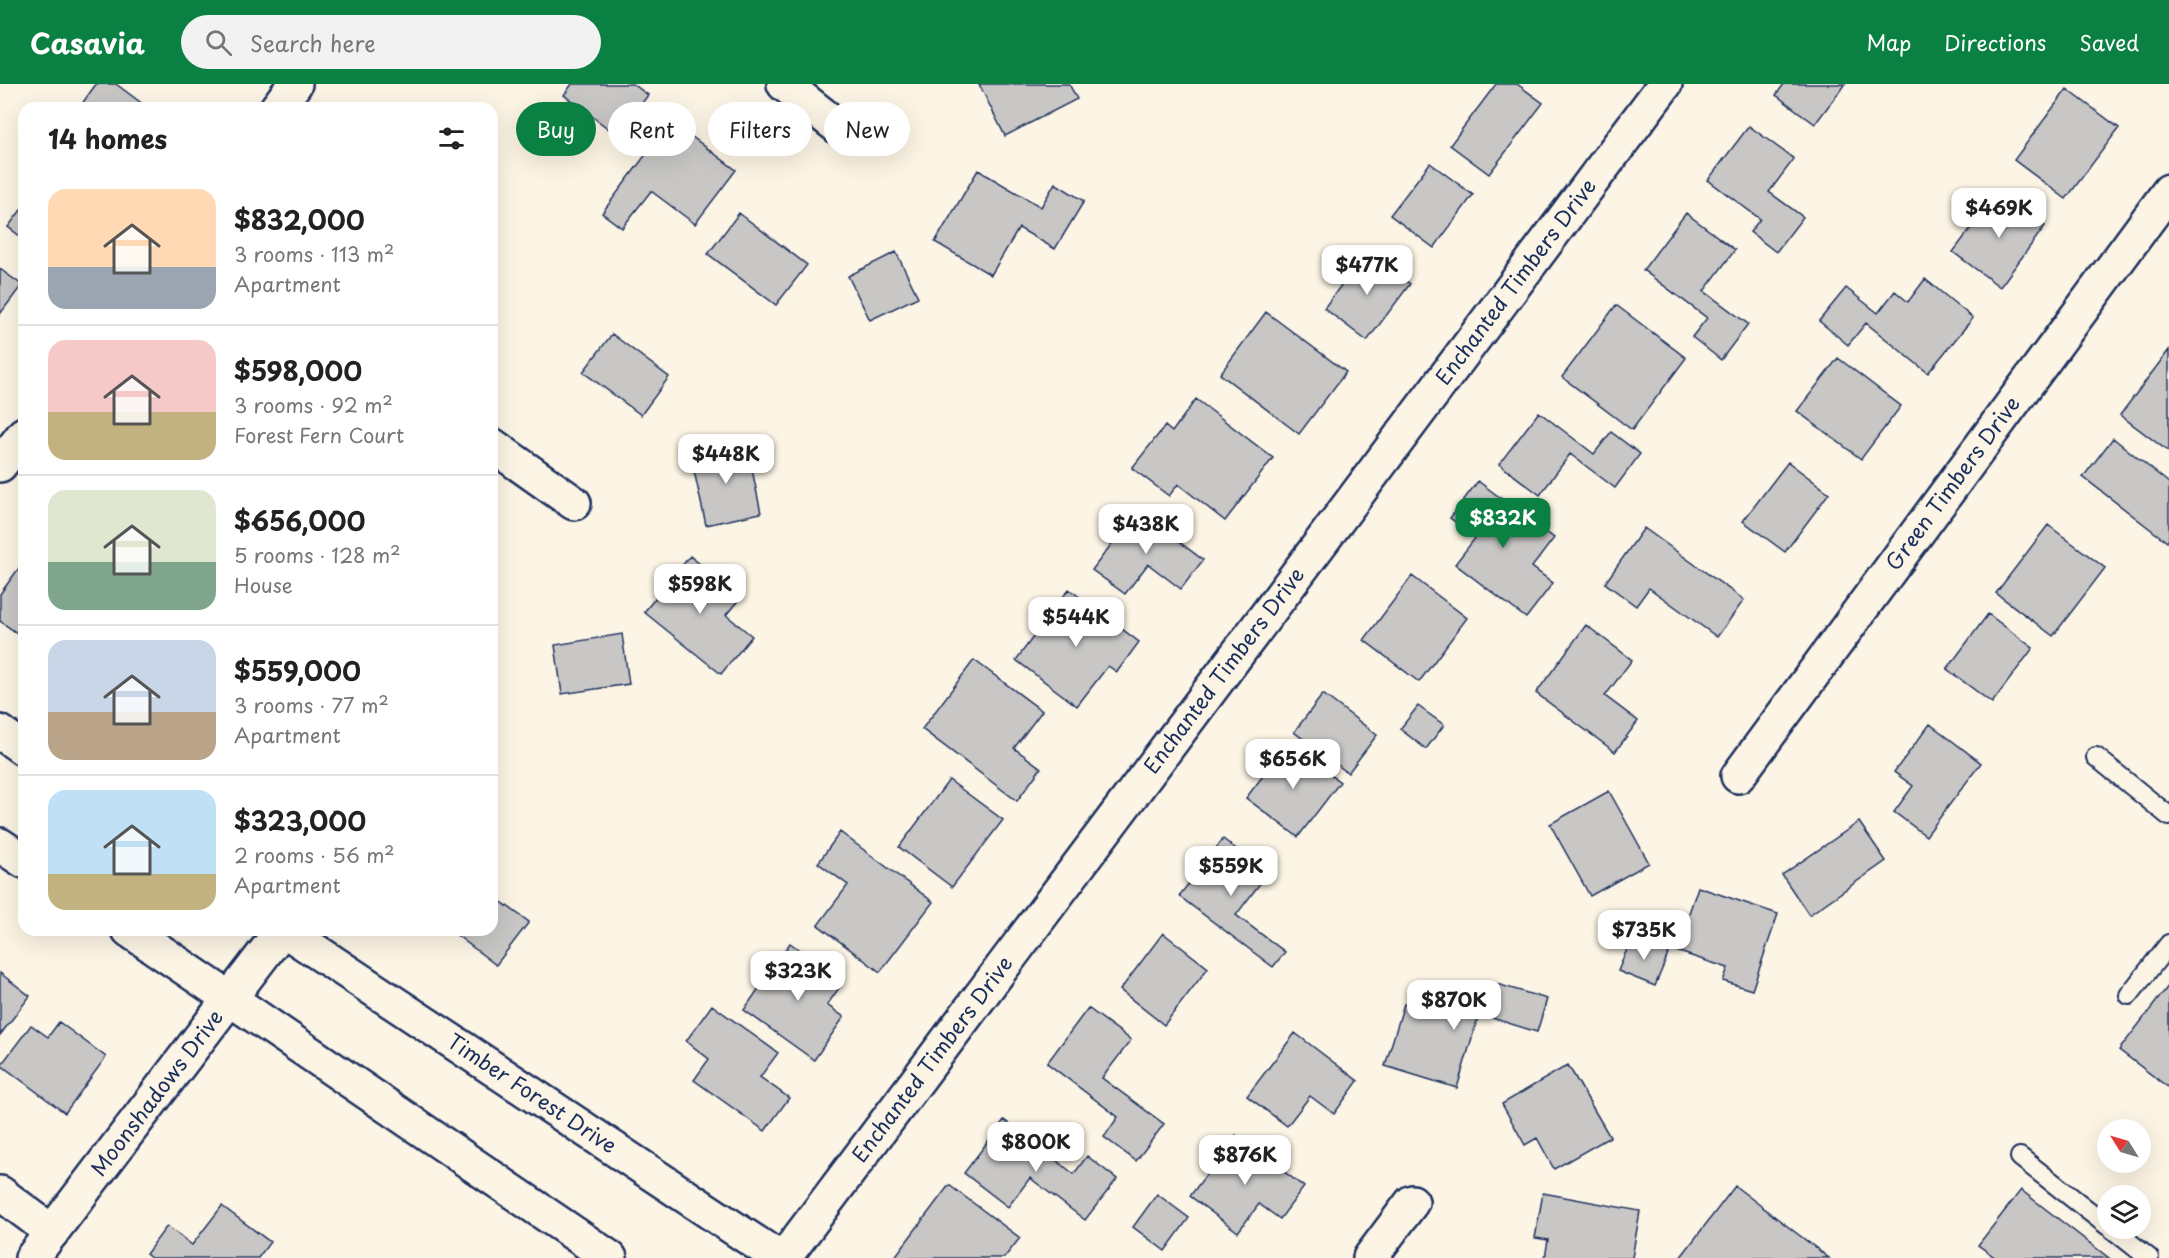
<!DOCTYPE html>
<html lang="en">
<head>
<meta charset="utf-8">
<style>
  :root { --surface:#fff; --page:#f2f2f2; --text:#222; --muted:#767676; --line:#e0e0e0; --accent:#0b8043 }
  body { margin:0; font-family:"Playpen Sans",sans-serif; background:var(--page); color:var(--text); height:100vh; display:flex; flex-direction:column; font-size:22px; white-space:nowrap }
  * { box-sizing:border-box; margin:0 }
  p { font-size:20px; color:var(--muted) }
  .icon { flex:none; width:33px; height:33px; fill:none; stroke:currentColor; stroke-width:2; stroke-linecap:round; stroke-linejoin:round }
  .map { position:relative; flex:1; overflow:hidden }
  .side { position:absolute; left:18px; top:18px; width:480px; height:834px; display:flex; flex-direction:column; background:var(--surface); border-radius:18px; box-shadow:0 6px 24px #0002 }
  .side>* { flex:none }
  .banner { position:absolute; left:516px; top:18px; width:570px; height:54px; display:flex; gap:12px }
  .needle { width:39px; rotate:307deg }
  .fabs { position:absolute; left:2097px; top:1035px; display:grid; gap:12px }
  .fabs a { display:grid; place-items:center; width:54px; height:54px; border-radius:50%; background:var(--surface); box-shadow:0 6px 24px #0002; font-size:30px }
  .price { position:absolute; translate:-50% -51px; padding:0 14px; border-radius:12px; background:#fff; color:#222; font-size:20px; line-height:39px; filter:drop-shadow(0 2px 3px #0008) }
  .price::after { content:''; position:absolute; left:50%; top:36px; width:18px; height:14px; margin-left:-9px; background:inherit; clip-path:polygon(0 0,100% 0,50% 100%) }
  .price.on { background:var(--accent); color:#fff }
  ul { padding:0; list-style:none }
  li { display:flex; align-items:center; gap:18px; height:150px; padding:0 30px }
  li+li { border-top:2px solid var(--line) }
  li span { display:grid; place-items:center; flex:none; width:168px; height:120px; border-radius:18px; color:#555 }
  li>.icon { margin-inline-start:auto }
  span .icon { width:72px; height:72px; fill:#fffc; stroke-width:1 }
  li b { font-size:26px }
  h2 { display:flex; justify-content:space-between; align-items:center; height:72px; padding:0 30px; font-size:26px }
  .pill { padding:0 21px; border-radius:27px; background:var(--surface); box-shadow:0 6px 24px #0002; font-size:21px; line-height:54px }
  .pill.on { background:var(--accent); color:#fff }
  header { display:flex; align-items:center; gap:36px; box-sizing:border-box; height:84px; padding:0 30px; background:var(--accent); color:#fff }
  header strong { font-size:28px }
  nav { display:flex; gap:33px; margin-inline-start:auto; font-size:21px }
  .search { width:420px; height:54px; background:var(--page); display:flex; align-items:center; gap:15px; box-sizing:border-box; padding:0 21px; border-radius:33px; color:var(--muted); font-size:22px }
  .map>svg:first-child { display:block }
</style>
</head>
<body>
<header>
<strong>Casavia</strong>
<div class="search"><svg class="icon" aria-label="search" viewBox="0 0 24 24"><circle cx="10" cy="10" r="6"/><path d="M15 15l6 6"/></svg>Search here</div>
<nav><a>Map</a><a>Directions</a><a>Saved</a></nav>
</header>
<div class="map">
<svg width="2169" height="1174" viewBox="0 0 2169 1174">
  <rect width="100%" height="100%" fill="#fcf5e5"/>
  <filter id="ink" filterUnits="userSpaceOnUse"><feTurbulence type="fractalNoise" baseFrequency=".0167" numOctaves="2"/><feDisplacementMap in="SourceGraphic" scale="12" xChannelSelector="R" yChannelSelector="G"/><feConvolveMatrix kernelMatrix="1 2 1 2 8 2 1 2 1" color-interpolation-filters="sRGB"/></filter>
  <g filter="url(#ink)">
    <!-- building -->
    <path fill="#c8c7c6" stroke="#1b2f5e" stroke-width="1.5" d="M 96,0 L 116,0 L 148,24 L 79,24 Z
      M 572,0 L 633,0 L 648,11 L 618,52 L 564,11 Z
      M 979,0 L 1069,0 L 1077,15 L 1005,52 Z
      M 1496,0 L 1517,0 L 1543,19 L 1489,90 L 1450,61 Z
      M 1784,0 L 1845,0 L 1815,40 L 1776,11 Z
      M 2067,5 L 2119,44 L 2066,115 L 2014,76 Z
      M 671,37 L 736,86 L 695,140 L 651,107 L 622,144 L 602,129 Z
      M 1749,42 L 1794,75 L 1769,108 L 1803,133 L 1776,168 L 1750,148 L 1760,135 L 1708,96 Z
      M 1430,79 L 1473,111 L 1434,164 L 1390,131 Z
      M 978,86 L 1041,123 L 1055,99 L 1084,117 L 1055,165 L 1019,144 L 991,191 L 935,158 Z
      M 1999,107 L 2045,142 L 2000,203 L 1953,168 Z
      M 24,122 L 24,155 L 8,143 Z
      M 739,129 L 807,181 L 776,221 L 708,170 Z
      M 1686,129 L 1735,166 L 1704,207 L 1748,240 L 1721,276 L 1692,253 L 1707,234 L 1643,186 Z
      M 896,168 L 918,213 L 870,236 L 848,192 Z
      M 1366,168 L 1410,200 L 1367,257 L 1324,224 Z
      M 0,185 L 22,201 L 0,230 Z
      M 1925,195 L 1973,234 L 1928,289 L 1866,239 L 1848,261 L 1819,237 L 1846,204 L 1878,229 L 1895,207 L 1908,218 Z
      M 1616,221 L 1686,274 L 1632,346 L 1562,293 Z
      M 1266,228 L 1346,288 L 1299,350 L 1220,290 Z
      M 612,250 L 669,293 L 641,331 L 583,288 Z
      M 2169,266 L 2169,368 L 2120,331 Z
      M 1838,274 L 1901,322 L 1861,375 L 1797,327 Z
      M 1196,315 L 1273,374 L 1225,437 L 1178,400 L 1169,412 L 1132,384 L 1165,342 L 1172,348 Z
      M 1539,328 L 1594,370 L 1611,348 L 1640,370 L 1615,404 L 1570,370 L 1540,411 L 1499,380 Z
      M 2113,354 L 2169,399 L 2169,455 L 2167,458 L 2083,393 Z
      M 747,361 L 761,429 L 706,441 L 691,373 Z
      M 1788,378 L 1829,409 L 1785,468 L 1743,437 Z
      M 1478,397 L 1554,454 L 1532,483 L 1553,499 L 1526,534 L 1455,480 L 1476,453 L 1450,434 Z
      M 1137,426 L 1203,476 L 1181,505 L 1148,480 L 1125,510 L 1092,486 Z
      M 2048,441 L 2105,484 L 2053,552 L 1996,509 Z
      M 1644,444 L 1744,516 L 1717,553 L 1649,504 L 1636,522 L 1605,499 Z
      M 690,472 L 741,513 L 726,531 L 752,552 L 721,590 L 644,528 Z
      M 24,477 L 24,554 L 0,537 L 0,510 Z
      M 1412,492 L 1467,534 L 1419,598 L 1364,556 Z
      M 1069,505 L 1139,558 L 1117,588 L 1108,582 L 1077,622 L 1016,576 Z
      M 1988,530 L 2033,564 L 1992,619 L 1947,585 Z
      M 1586,541 L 1632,576 L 1605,612 L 1638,637 L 1615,668 L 1536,609 Z
      M 622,550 L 629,600 L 562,610 L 555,561 Z
      M 974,576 L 1042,627 L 1014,664 L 1041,684 L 1017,717 L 922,645 Z
      M 1323,610 L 1377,651 L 1348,689 L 1294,648 Z
      M 1418,622 L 1444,641 L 1426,665 L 1400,645 Z
      M 1930,640 L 1981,679 L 1926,752 L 1894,728 L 1913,702 L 1894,688 Z
      M 1288,659 L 1340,698 L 1298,753 L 1246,714 Z
      M 949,696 L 1003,736 L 952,803 L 899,763 Z
      M 1609,707 L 1649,779 L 1590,812 L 1550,740 Z
      M 1859,738 L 1886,777 L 1809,831 L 1782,791 Z
      M 840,748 L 933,818 L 880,888 L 818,841 L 848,801 L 818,779 Z
      M 1223,755 L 1268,789 L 1236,831 L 1285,868 L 1273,883 L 1179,812 Z
      M 1698,803 L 1778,830 L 1752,906 L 1723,897 L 1728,884 L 1676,867 Z
      M 492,811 L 529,838 L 496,881 L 450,846 L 492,846 Z
      M 1163,849 L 1208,884 L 1164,941 L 1120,906 Z
      M 1632,853 L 1669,868 L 1655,902 L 1618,887 Z
      M 790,859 L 844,897 L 827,921 L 844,933 L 814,976 L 744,926 Z
      M 0,889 L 30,912 L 0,951 Z
      M 1497,900 L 1547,915 L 1537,948 L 1479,930 L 1457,1004 L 1385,982 L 1404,920 L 1430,928 L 1437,906 L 1490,921 Z
      M 2169,901 L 2169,1004 L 2119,966 Z
      M 712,921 L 778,969 L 760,993 L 789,1014 L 765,1047 L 694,996 L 709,975 L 686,957 Z
      M 1088,924 L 1131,956 L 1102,994 L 1164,1040 L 1136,1077 L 1104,1053 L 1118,1033 L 1047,979 Z
      M 59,938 L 106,973 L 65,1029 L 1,981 L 31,941 L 48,953 Z
      M 1295,949 L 1358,997 L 1334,1030 L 1310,1012 L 1287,1042 L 1247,1012 Z
      M 1568,981 L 1610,1053 L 1554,1085 L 1537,1054 L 1525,1061 L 1502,1020 Z
      M 1004,1036 L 1074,1090 L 1087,1072 L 1117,1095 L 1085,1136 L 1030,1094 L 1008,1123 L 964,1089 Z
      M 1236,1051 L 1304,1103 L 1280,1135 L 1259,1120 L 1238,1148 L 1190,1112 Z
      M 949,1101 L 1020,1154 L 1004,1174 L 894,1174 Z
      M 1735,1102 L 1829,1174 L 1680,1174 Z
      M 2021,1106 L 2109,1174 L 1996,1174 L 1978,1161 Z
      M 1543,1109 L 1640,1127 L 1632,1174 L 1545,1174 L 1548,1156 L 1535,1154 Z
      M 1157,1110 L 1189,1134 L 1165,1167 L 1133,1143 Z
      M 222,1122 L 270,1158 L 258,1174 L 151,1174 L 146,1170 L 167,1142 L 192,1161 Z"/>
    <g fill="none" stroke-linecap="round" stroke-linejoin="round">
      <defs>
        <path id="lane" d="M 2096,673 L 2169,732
          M 2129,911 L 2169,860
          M 2020,1073 L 2108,1142
          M 2111,1144 L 2149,1174"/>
        <g id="street">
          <path d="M 784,0 L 842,46"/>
          <path d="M 277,24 L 295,0"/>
          <path d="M 492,361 L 574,419"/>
          <path d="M 0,381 L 24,350"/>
          <path id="s1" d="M 1738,692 L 2169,107"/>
          <path d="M 0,1109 L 52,1148"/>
          <path id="s2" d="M 32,1174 L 282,846"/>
          <path id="s3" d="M 784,1174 L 1665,0"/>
          <path d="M 1370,1174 L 1412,1118"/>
        </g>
        <g id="secondary">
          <path d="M 0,648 L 24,665"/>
          <path d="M 0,761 L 24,777"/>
          <path d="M 129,846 L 610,1174"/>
          <path id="s4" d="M 284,846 L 779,1174"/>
        </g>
      </defs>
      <!-- lane casing -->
      <use href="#lane" stroke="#1b2f5e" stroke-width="22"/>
      <!-- street casing -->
      <use href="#street" stroke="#1b2f5e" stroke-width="38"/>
      <!-- secondary casing -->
      <use href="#secondary" stroke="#1b2f5e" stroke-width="38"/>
      <!-- lane -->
      <use href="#lane" stroke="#fcf5e5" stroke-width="18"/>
      <!-- street -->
      <use href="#street" stroke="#fcf5e5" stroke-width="33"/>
      <!-- secondary -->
      <use href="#secondary" stroke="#fcf5e5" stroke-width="33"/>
    </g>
  </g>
  <g text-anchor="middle" stroke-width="6" stroke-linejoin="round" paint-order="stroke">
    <!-- street labels -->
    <g font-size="21" fill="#1b2f5e" stroke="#fcf5e5">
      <text dy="7" stroke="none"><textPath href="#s3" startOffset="1220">Enchanted Timbers Drive</textPath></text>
      <text dy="7" stroke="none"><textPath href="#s1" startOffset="363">Green Timbers Drive</textPath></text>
      <text dy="7" stroke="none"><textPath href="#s3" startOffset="734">Enchanted Timbers Drive</textPath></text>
      <text dy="7" stroke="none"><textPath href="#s3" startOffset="248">Enchanted Timbers Drive</textPath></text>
      <text dy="7" stroke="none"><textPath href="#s2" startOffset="207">Moonshadows Drive</textPath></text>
      <text dy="7" stroke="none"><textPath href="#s4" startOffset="297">Timber Forest Drive</textPath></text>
    </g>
  </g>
</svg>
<div class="fabs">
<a><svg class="needle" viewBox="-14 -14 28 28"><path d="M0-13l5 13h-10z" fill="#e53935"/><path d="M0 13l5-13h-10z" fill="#767676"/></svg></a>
<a><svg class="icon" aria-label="layers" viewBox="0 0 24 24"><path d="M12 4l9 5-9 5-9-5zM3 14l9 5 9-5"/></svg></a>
</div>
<b class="price" style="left:1999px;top:155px">$469K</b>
<b class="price" style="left:1367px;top:212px">$477K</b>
<b class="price" style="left:726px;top:401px">$448K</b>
<b class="price on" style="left:1503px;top:465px">$832K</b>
<b class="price" style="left:1146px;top:471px">$438K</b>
<b class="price" style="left:700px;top:531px">$598K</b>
<b class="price" style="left:1076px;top:564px">$544K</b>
<b class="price" style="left:1293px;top:706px">$656K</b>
<b class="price" style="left:1231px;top:813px">$559K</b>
<b class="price" style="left:1644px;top:877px">$735K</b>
<b class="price" style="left:798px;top:918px">$323K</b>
<b class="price" style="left:1454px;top:947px">$870K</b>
<b class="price" style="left:1036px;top:1089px">$800K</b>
<b class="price" style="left:1245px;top:1102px">$876K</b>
<div class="banner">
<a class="pill on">Buy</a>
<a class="pill">Rent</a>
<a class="pill">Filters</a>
<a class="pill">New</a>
</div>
<section class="side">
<h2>14 homes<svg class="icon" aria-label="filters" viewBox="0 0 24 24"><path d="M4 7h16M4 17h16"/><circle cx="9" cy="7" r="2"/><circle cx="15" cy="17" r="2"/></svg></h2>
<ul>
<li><span style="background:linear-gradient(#ffd9b3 65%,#9aa5b1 0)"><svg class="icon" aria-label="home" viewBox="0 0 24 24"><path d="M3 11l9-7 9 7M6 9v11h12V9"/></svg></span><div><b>$832,000</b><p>3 rooms · 113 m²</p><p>Apartment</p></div></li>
<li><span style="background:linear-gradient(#f6c9c9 60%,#c2b280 0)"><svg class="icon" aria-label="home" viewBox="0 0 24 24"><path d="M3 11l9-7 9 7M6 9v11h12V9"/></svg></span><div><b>$598,000</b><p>3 rooms · 92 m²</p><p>Forest Fern Court</p></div></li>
<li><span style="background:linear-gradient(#dfe7d0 60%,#7fa58c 0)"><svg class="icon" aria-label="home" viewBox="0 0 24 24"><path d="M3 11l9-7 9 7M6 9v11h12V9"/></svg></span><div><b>$656,000</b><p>5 rooms · 128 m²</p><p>House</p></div></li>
<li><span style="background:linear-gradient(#c9d6e8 60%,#b9a48a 0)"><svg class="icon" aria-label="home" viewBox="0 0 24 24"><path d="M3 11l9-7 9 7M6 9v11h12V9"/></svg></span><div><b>$559,000</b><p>3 rooms · 77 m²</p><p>Apartment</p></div></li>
<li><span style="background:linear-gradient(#bfe0f5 70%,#c2b280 0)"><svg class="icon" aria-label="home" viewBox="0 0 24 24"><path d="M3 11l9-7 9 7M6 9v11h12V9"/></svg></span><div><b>$323,000</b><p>2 rooms · 56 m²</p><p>Apartment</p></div></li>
</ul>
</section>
</div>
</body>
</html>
